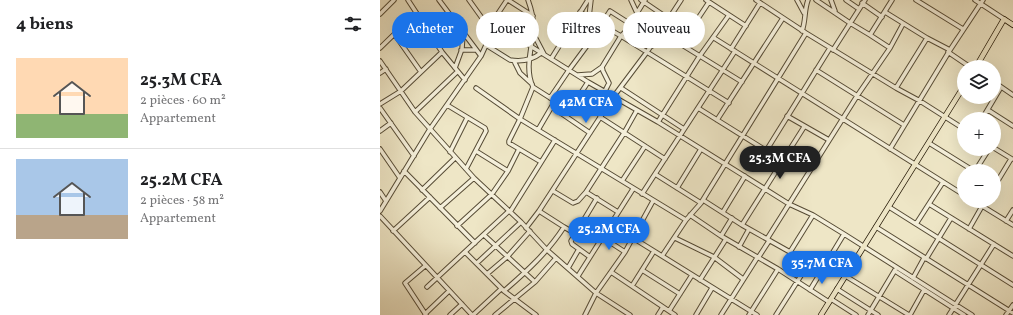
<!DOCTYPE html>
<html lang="fr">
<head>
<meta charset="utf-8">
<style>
  :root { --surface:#fff; --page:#f2f2f2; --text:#202124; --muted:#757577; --line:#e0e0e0; --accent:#1a73e8 }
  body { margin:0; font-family:Vollkorn,serif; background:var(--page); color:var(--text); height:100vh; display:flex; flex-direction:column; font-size:15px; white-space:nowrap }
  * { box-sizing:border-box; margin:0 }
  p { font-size:13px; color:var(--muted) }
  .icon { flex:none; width:22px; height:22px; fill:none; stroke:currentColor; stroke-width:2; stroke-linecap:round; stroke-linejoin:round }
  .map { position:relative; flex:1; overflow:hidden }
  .drawer { display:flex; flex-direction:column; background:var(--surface); width:380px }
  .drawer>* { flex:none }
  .guide { position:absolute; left:12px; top:12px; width:380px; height:36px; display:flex; gap:8px }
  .fabs { position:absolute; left:577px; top:60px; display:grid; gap:8px }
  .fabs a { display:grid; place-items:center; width:44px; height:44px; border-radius:50%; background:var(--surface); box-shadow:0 4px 16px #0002; font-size:20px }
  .price { position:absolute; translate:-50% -34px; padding:0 9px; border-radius:14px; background:var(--accent); color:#fff; font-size:13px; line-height:26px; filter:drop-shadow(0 1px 2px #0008) }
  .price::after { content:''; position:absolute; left:50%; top:24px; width:12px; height:9px; margin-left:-6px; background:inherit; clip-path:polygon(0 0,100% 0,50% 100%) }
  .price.current { background:#222; color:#fff }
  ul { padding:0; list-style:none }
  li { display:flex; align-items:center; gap:12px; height:100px; padding:0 16px }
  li+li { border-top:1px solid var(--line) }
  li span { display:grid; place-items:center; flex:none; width:112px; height:80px; border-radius:0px; color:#555 }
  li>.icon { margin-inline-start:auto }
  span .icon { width:48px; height:48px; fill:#fffc; stroke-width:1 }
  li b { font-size:17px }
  h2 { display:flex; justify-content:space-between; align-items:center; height:48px; padding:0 16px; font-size:17px }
  .pill { padding:0 14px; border-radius:18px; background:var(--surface); box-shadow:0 4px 16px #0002; font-size:14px; line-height:36px }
  .pill.current { background:var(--accent); color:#fff }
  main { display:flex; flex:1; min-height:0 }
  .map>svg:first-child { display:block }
</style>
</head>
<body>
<main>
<section class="drawer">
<h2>4 biens<svg class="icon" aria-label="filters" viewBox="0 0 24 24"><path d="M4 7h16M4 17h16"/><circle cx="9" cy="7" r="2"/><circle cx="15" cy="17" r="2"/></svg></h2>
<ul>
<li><span style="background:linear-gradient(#ffd9b3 70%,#8fb573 0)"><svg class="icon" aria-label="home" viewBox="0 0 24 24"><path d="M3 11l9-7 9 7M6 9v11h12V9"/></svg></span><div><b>25.3M CFA</b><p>2 pièces · 60 m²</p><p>Appartement</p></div></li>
<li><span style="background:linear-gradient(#a9c7e8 70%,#b9a48a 0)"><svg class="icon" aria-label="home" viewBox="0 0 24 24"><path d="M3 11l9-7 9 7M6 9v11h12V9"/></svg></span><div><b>25.2M CFA</b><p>2 pièces · 58 m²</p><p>Appartement</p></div></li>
</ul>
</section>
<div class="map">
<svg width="633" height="315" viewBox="0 0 633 315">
  <rect width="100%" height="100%" fill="#eee6c6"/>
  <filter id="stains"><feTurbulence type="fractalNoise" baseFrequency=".005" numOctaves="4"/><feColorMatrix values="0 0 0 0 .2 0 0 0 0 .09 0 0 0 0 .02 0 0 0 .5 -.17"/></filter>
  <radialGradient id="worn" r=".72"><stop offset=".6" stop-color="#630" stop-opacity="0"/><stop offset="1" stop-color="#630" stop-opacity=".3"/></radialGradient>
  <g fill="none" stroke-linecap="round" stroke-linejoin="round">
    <defs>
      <path id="minor" d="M 28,0 L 62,52 L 85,80
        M 59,0 L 101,56
        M 89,0 L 112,32
        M 128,0 L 153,16
        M 148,0 C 152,11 155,22 153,34 C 151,51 145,70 153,87 L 175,101 L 158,130
        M 251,0 L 257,13
        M 261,0 L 289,19
        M 326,0 L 366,26
        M 376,0 L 426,33 L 516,88 L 540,101 L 584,129
        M 417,0 L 424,13
        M 436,0 L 470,23 L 490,35 L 512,0
        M 451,0 L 455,11
        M 466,0 L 479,9
        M 536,0 L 583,29
        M 595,0 L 624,19
        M 482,3 L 502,17
        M 200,12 L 241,36 L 349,103
        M 505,12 L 547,38 L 570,50
        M 0,14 L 14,0
        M 113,21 L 152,47 L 208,82 L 278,122 L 409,204 L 433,215 L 464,234 L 592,315
        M 422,31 C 426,20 424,11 428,0
        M 281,32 L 362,82
        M 153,33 L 164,54
        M 15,35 L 41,72
        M 490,35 L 510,48
        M 334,38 L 584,195
        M 212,39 L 230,11 L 252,25 L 272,46
        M 301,44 L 329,2
        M 106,45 L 130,60 C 142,62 152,60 161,53
        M 0,48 L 36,13
        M 351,49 L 380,3
        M 81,50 L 96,50
        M 453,50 L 485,0
        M 568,52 L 590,67
        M 171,59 L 208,0
        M 0,61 L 35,112 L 94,178 L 141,222 L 167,250 L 216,293 L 250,315
        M 134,61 L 140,73 L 152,84
        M 75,68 L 82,49 L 83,33
        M 436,70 L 524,125
        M 0,73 L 6,69
        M 198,75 L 212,74 L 222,67
        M 614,82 L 633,95
        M 153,87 L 140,119 L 129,141 L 129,143 L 161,162
        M 96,88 L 140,119 L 306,220
        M 241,88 L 304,129
        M 516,88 L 547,38
        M 225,91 L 229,83 L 223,71 L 222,67 L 241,36 L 252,25 L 257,13 L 265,0
        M 170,98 L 189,70 L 212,39 L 209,17 L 211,0
        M 0,104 L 21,91 L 62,52
        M 67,105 L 105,128 L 106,131 L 86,169
        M 172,107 L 210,133
        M 0,108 L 34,156
        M 318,108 L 403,161
        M 608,110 L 633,126
        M 35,112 L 77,72
        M 186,116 L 208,82
        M 407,116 L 449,140
        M 220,117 L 285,159
        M 602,119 L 621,87
        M 337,120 L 403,18
        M 278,122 L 319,57 L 349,15
        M 0,131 L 11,123
        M 549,143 L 594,171
        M 614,148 L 632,159
        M 0,149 L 20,178
        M 510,149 L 570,50 L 603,0
        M 96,151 L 128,171
        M 386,151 L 450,48
        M 70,152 L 87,118
        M 24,171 L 95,243
        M 595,171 L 609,149
        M 275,174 L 321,203
        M 242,181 L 265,146
        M 614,187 L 631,159
        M 297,188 L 321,149
        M 42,190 L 75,158
        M 173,191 L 193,203 L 198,201 L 206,192 L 244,133 L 257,110
        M 0,192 L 6,201
        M 206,192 L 238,212
        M 262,194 L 355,51
        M 323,200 L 362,225 L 410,252 L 441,272
        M 594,201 L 633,225
        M 549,204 L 633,256
        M 509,207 L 633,285
        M 60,208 L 94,178
        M 0,211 L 50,129 L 101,56 L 112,32 L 113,21 L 127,0
        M 159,211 L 184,227
        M 130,212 L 175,140
        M 343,212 L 365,176
        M 310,215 L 341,236 L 398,269 L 449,302
        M 0,216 L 92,315
        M 626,221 L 633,210
        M 536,224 L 563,182
        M 362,225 L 424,127
        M 77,226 L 112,194 L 128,171 L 139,149
        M 496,227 L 633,313
        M 146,228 L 159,211 L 234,96 L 267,52 L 301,0
        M 589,229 L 605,201
        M 13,231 L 50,197
        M 104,235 L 155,282
        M 341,236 L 352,218
        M 222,237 L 245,252
        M 253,238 L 377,315
        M 295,238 L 334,257 L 363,279
        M 387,239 L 477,96 L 510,48 L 523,24
        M 359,247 L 369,229
        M 85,252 L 124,291 L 156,315
        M 410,252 L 433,215
        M 282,256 L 306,220 L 321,203 L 426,33
        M 210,257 L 192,244 L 191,241 L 217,198
        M 378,258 L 389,241
        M 546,259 L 571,218
        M 97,263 L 141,222
        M 446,264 L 529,315
        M 45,266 L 25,283 L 46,315
        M 188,268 L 199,249
        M 262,270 L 300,294
        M 515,271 L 584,315
        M 231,272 L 295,315
        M 107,274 L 127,257 L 150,231
        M 198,276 L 253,189
        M 533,278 L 544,258
        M 320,280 L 346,239
        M 252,286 L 274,251
        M 47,287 L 129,211
        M 457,289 L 498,315
        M 430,290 L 464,234
        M 124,291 C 146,272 168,252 184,227 L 196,234
        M 451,299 L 476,315
        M 289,311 L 312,275
        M 45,314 L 69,291
        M 70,315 L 82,304
        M 93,315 L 121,289
        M 115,315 L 155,282 L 176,258
        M 205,315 L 216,293 L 245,252 L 273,201
        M 278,315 L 283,307
        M 316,315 L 332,288
        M 341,315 L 377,258
        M 369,315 L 398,269
        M 396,315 L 429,263
        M 488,315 L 515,270
        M 530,315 L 544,290
        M 569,315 L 614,244
        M 626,315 L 633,305"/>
      <path id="major" d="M 596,67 L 624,19 L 633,25
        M 441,315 L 584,86"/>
    </defs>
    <!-- minor casing -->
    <use href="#minor" stroke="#564b35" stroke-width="5.5"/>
    <!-- major casing -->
    <use href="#major" stroke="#231705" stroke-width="6"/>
    <!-- minor -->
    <use href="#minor" stroke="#f4efda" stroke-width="3.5"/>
    <!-- major -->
    <use href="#major" stroke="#eee6c6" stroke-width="4.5"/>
  </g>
  <rect width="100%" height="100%" filter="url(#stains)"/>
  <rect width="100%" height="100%" fill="url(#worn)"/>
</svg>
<div class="fabs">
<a><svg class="icon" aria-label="layers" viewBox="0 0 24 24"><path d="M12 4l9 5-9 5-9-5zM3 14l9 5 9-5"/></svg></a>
<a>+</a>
<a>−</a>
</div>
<b class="price" style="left:206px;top:124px">42M CFA</b>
<b class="price current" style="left:400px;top:180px">25.3M CFA</b>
<b class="price" style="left:229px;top:251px">25.2M CFA</b>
<b class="price" style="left:442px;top:285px">35.7M CFA</b>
<div class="guide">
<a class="pill current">Acheter</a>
<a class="pill">Louer</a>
<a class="pill">Filtres</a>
<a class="pill">Nouveau</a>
</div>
</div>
</main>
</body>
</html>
